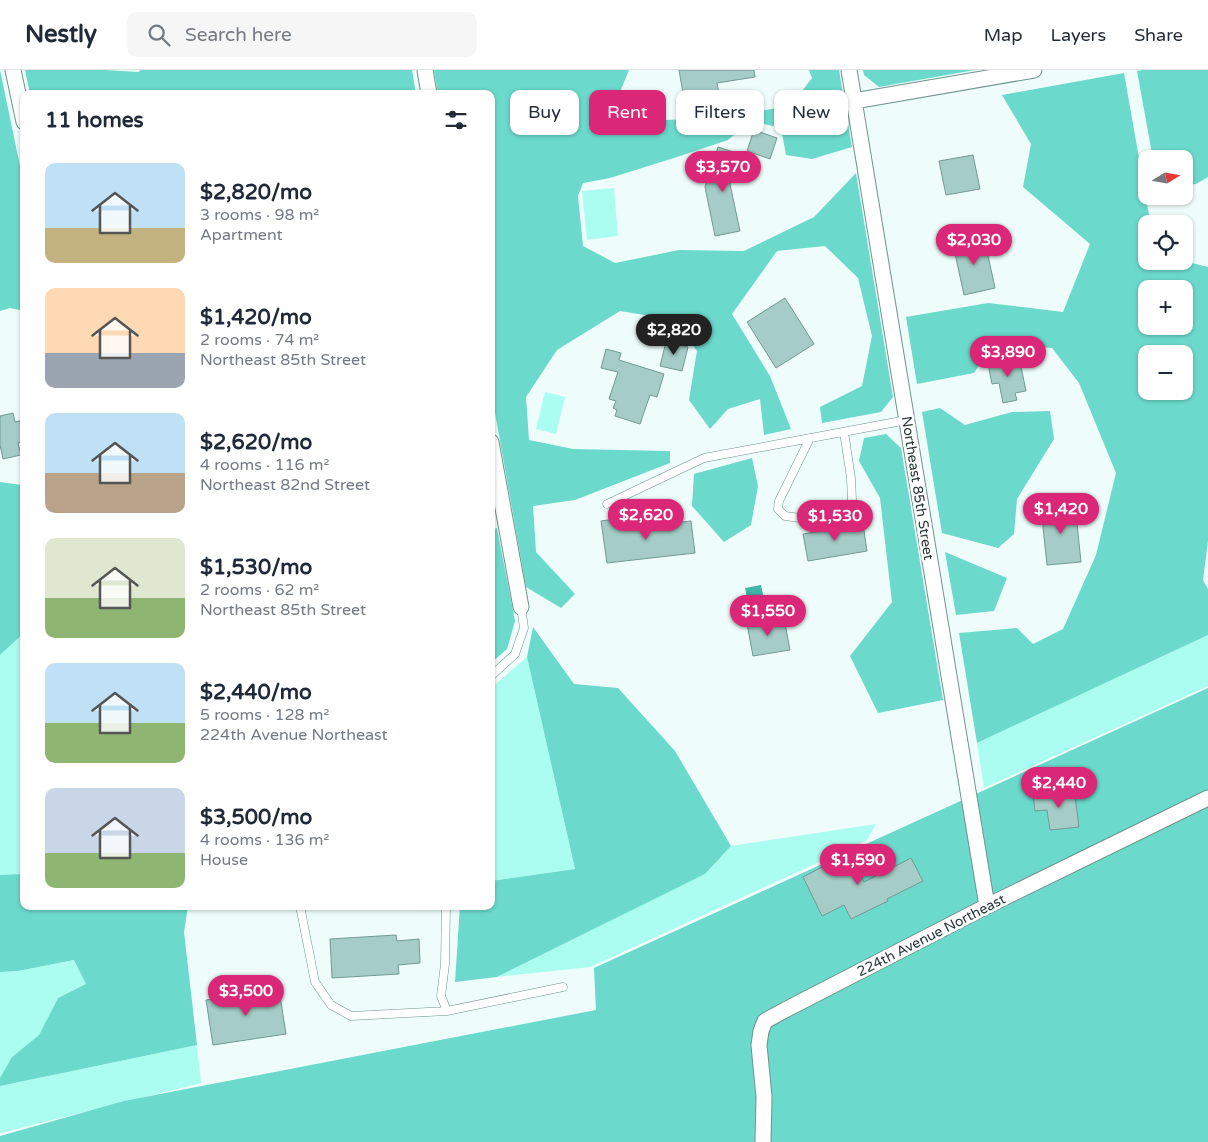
<!DOCTYPE html>
<html lang="en">
<head>
<meta charset="utf-8">
<style>
  :root { --surface:#fff; --page:#f6f6f7; --text:#1f2937; --muted:#747a83; --line:#e0e1e3; --accent:#db2777 }
  body { margin:0; font-family:"Varela Round",sans-serif; background:var(--page); color:var(--text); height:100vh; display:flex; flex-direction:column; font-size:19px; white-space:nowrap }
  * { box-sizing:border-box; margin:0 }
  p { font-size:16px; color:var(--muted) }
  .icon { flex:none; width:28px; height:28px; fill:none; stroke:currentColor; stroke-width:2; stroke-linecap:round; stroke-linejoin:round }
  .map { position:relative; flex:1; overflow:hidden }
  .drawer { position:absolute; left:20px; top:20px; width:475px; height:820px; display:flex; flex-direction:column; background:var(--surface); border-radius:10px; box-shadow:0 1px 4px #0004 }
  .drawer>* { flex:none }
  .top-card { position:absolute; left:510px; top:20px; width:475px; height:45px; display:flex; gap:10px }
  .needle { width:32px; rotate:79deg }
  .tools { position:absolute; left:1138px; top:80px; display:grid; gap:10px }
  .tools a { display:grid; place-items:center; width:55px; height:55px; border-radius:10px; background:var(--surface); box-shadow:0 1px 4px #0004; font-size:25px }
  .price { position:absolute; translate:-50% -42px; padding:0 11px; border-radius:18px; background:var(--accent); color:#fff; font-size:16px; line-height:32px; filter:drop-shadow(0 1px 2px #0008) }
  .price::after { content:''; position:absolute; left:50%; top:30px; width:15px; height:11px; margin-left:-8px; background:inherit; clip-path:polygon(0 0,100% 0,50% 100%) }
  .price.on { background:#222; color:#fff }
  ul { padding:0; list-style:none }
  li { display:flex; align-items:center; gap:15px; height:125px; padding:0 25px }
  li span { display:grid; place-items:center; flex:none; width:140px; height:100px; border-radius:10px; color:#555 }
  li>.icon { margin-inline-start:auto }
  span .icon { width:60px; height:60px; fill:#fffc; stroke-width:1 }
  li b { font-size:21px }
  h2 { display:flex; justify-content:space-between; align-items:center; height:60px; padding:0 25px; font-size:21px }
  .tag { padding:0 18px; border-radius:10px; background:var(--surface); box-shadow:0 1px 4px #0004; font-size:18px; line-height:45px }
  .tag.on { background:var(--accent); color:#fff }
  header { display:flex; align-items:center; gap:30px; box-sizing:border-box; height:70px; padding:0 25px; background:var(--surface); border-bottom:1px solid var(--line) }
  header strong { font-size:24px }
  nav { display:flex; gap:28px; margin-inline-start:auto; font-size:18px }
  .search { width:350px; height:45px; background:var(--page); display:flex; align-items:center; gap:12px; box-sizing:border-box; padding:0 18px; border-radius:10px; color:var(--muted); font-size:19px }
  .map>svg:first-child { display:block }
</style>
</head>
<body>
<header>
<strong>Nestly</strong>
<div class="search"><svg class="icon" aria-label="search" viewBox="0 0 24 24"><circle cx="10" cy="10" r="6"/><path d="M15 15l6 6"/></svg>Search here</div>
<nav><a>Map</a><a>Layers</a><a>Share</a></nav>
</header>
<div class="map">
<svg width="1208" height="1072" viewBox="0 0 1208 1072">
  <rect width="100%" height="100%" fill="#eefdfb"/>
  <!-- green -->
  <path fill="#abfdf1" d="M 614,118 L 618,166 L 587,170 L 582,121 Z
    M 545,322 L 565,327 L 556,364 L 536,359 Z
    M 24,563 L 24,804 L 0,805 L 0,585 Z
    M 1208,565 L 1208,616 L 984,718 L 977,673 Z
    M 527,587 L 575,799 L 491,811 L 491,618 Z
    M 876,754 L 867,770 L 590,897 L 497,907 L 705,804 L 731,776 Z
    M 75,890 L 86,914 L 58,928 L 39,965 L 12,987 L 0,1008 L 0,902 L 18,901 Z
    M 197,975 L 201,1013 L 0,1063 L 0,1016 Z"/>
  <!-- forest -->
  <path fill="#6bd9cc" fill-rule="evenodd" d="M 0,0 L 24,115 L 24,241 L 10,238 L 0,241 Z
    M 25,0 L 105,0 L 139,2 L 140,0 L 412,0 L 416,24 L 348,24 L 344,21 L 336,24 L 30,24 Z
    M 434,0 L 629,0 L 613,39 L 646,51 L 730,47 L 791,35 L 812,8 L 809,0 L 839,0 L 852,77 L 812,89 L 786,85 L 781,58 L 751,51 L 728,70 L 677,87 L 610,108 L 583,113 L 578,126 L 583,176 L 615,193 L 679,180 L 744,181 L 814,147 L 856,103 L 893,327 L 881,342 L 822,353 L 820,337 L 862,316 L 872,266 L 858,208 L 825,176 L 777,181 L 732,244 L 770,306 L 791,359 L 764,365 L 760,329 L 728,339 L 710,359 L 689,330 L 697,281 L 674,250 L 620,241 L 557,280 L 526,327 L 529,370 L 573,379 L 670,381 L 670,393 L 575,430 L 533,436 L 536,482 L 575,524 L 561,538 L 526,517 L 491,320 L 491,24 L 438,24 Z
    M 863,0 L 975,0 L 879,17 L 864,5 Z
    M 1142,0 L 1208,0 L 1208,107 L 1196,114 L 1184,115 L 1184,89 L 1153,89 L 1137,1 Z
    M 1124,3 L 1149,145 L 1152,154 L 1146,154 L 1146,191 L 1184,191 L 1208,197 L 1208,471 L 1203,510 L 1208,519 L 1208,565 L 977,673 L 959,563 L 1017,558 L 1033,574 L 1063,559 L 1096,485 L 1116,403 L 1079,313 L 1052,278 L 993,274 L 974,303 L 917,314 L 906,247 L 988,233 L 1063,242 L 1090,174 L 1023,117 L 1031,74 L 1002,25 ZM 1146,219 L 1184,219 L 1184,256 L 1146,256 ZM 1146,284 L 1184,284 L 1184,321 L 1146,321 Z
    M 940,338 L 965,355 L 1012,342 L 1050,341 L 1054,369 L 1017,429 L 1014,464 L 998,478 L 942,463 L 922,342 Z
    M 886,364 L 901,378 L 943,630 L 878,643 L 850,586 L 892,532 L 880,428 L 859,391 L 864,368 Z
    M 752,388 L 758,416 L 751,455 L 724,472 L 692,436 L 694,404 Z
    M 0,412 L 21,415 L 24,414 L 24,563 L 0,585 Z
    M 497,458 L 515,551 L 507,579 L 491,593 L 491,460 Z
    M 945,482 L 1007,508 L 994,541 L 956,545 Z
    M 533,557 L 574,614 L 618,618 L 675,681 L 731,776 L 705,804 L 497,907 L 455,912 L 460,836 L 491,836 L 491,811 L 575,799 L 527,587 Z
    M 1208,618 L 1208,1072 L 0,1072 L 0,1066 L 124,1031 L 596,940 L 594,898 Z
    M 22,804 L 24,804 L 24,836 L 188,836 L 184,862 L 197,975 L 0,1016 L 0,1008 L 12,987 L 39,965 L 58,928 L 86,914 L 74,890 L 18,901 L 0,902 L 0,805 Z"/>
  <!-- water -->
  <path fill="#42b4a8" d="M 761,515 L 767,543 L 751,547 L 745,518 Z"/>
  <!-- building -->
  <path fill="#a5ccc6" stroke="#739993" d="M 679,0 L 754,0 L 755,7 L 717,13 L 719,23 L 693,27 L 692,22 L 683,23 Z
    M 754,60 L 777,68 L 770,89 L 747,81 Z
    M 718,77 L 740,84 L 730,114 L 740,161 L 715,166 L 705,117 Z
    M 973,85 L 980,119 L 946,125 L 939,91 Z
    M 984,167 L 995,218 L 964,225 L 953,174 Z
    M 785,228 L 814,274 L 776,298 L 747,252 Z
    M 666,272 L 688,277 L 682,301 L 660,296 Z
    M 606,279 L 621,283 L 619,290 L 664,304 L 657,327 L 650,325 L 640,354 L 615,346 L 617,340 L 613,338 L 616,331 L 609,329 L 618,302 L 601,298 Z
    M 1019,287 L 1026,321 L 1015,323 L 1017,330 L 1003,333 L 999,313 L 992,314 L 988,294 Z
    M 13,343 L 15,352 L 24,350 L 24,371 L 18,373 L 21,385 L 3,389 L 0,375 L 0,346 Z
    M 1075,434 L 1081,492 L 1047,495 L 1041,438 Z
    M 622,448 L 623,459 L 691,451 L 695,483 L 607,493 L 601,451 Z
    M 863,454 L 867,481 L 808,491 L 803,464 Z
    M 784,548 L 790,580 L 753,586 L 747,554 Z
    M 1074,719 L 1079,757 L 1050,760 L 1047,740 L 1035,741 L 1033,725 Z
    M 849,783 L 864,812 L 911,788 L 923,811 L 887,829 L 888,831 L 851,849 L 844,835 L 822,846 L 803,807 Z
    M 396,865 L 397,871 L 419,869 L 420,893 L 398,895 L 399,904 L 332,908 L 330,869 Z
    M 279,919 L 286,964 L 213,975 L 206,930 Z"/>
  <g fill="none" stroke-linecap="round" stroke-linejoin="round">
    <defs>
      <path id="lane" d="M 810,368 L 779,431 L 778,439 L 785,446 L 800,448 L 838,442 L 848,438 L 852,430 L 851,408 L 844,362
        M 607,434 L 704,388 L 907,350
        M 491,606 L 515,584 L 524,558 L 521,537
        M 300,836 L 315,912 L 331,935 L 351,946 L 447,941
        M 446,836 L 445,894 L 441,926 L 447,941 L 563,917"/>
      <path id="street" d="M 13,0 L 24,52
        M 425,0 L 429,24
        M 849,0 L 987,836
        M 854,31 L 1034,0
        M 491,372 L 521,537
        M 763,1072 L 764,1027 L 759,975 L 761,961 L 765,951 L 785,940 L 987,836 L 1208,728"/>
    </defs>
    <!-- lane casing -->
    <use href="#lane" stroke="#6e938d" stroke-width="9"/>
    <!-- street casing -->
    <use href="#street" stroke="#6e938d" stroke-width="17"/>
    <!-- lane -->
    <use href="#lane" stroke="#fff" stroke-width="8"/>
    <!-- street -->
    <use href="#street" stroke="#fff" stroke-width="15"/>
  </g>
  <g text-anchor="middle" stroke-width="5" stroke-linejoin="round" paint-order="stroke">
    <!-- street labels -->
    <g font-size="14" fill="#293836" stroke="#fff">
      <text transform="translate(918 418) rotate(81)" y="5">Northeast 85th Street</text>
      <text transform="translate(931 865) rotate(-27)" y="5">224th Avenue Northeast</text>
    </g>
  </g>
</svg>
<div class="tools">
<a><svg class="needle" viewBox="-14 -14 28 28"><path d="M0-13l5 13h-10z" fill="#e53935"/><path d="M0 13l5-13h-10z" fill="#747a83"/></svg></a>
<a><svg class="icon" aria-label="locate" viewBox="0 0 24 24"><circle cx="12" cy="12" r="6"/><path d="M12 2v4M12 18v4M2 12h4M18 12h4"/></svg></a>
<a>+</a>
<a>−</a>
</div>
<b class="price" style="left:723px;top:123px">$3,570</b>
<b class="price" style="left:974px;top:196px">$2,030</b>
<b class="price on" style="left:674px;top:286px">$2,820</b>
<b class="price" style="left:1008px;top:308px">$3,890</b>
<b class="price" style="left:1061px;top:465px">$1,420</b>
<b class="price" style="left:646px;top:471px">$2,620</b>
<b class="price" style="left:835px;top:472px">$1,530</b>
<b class="price" style="left:768px;top:567px">$1,550</b>
<b class="price" style="left:1059px;top:739px">$2,440</b>
<b class="price" style="left:858px;top:816px">$1,590</b>
<b class="price" style="left:246px;top:947px">$3,500</b>
<div class="top-card">
<a class="tag">Buy</a>
<a class="tag on">Rent</a>
<a class="tag">Filters</a>
<a class="tag">New</a>
</div>
<section class="drawer">
<h2>11 homes<svg class="icon" aria-label="filters" viewBox="0 0 24 24"><path d="M4 7h16M4 17h16"/><circle cx="9" cy="7" r="2"/><circle cx="15" cy="17" r="2"/></svg></h2>
<ul>
<li><span style="background:linear-gradient(#bfe0f5 65%,#c2b280 0)"><svg class="icon" aria-label="home" viewBox="0 0 24 24"><path d="M3 11l9-7 9 7M6 9v11h12V9"/></svg></span><div><b>$2,820/mo</b><p>3 rooms · 98 m²</p><p>Apartment</p></div></li>
<li><span style="background:linear-gradient(#ffd9b3 65%,#9aa5b1 0)"><svg class="icon" aria-label="home" viewBox="0 0 24 24"><path d="M3 11l9-7 9 7M6 9v11h12V9"/></svg></span><div><b>$1,420/mo</b><p>2 rooms · 74 m²</p><p>Northeast 85th Street</p></div></li>
<li><span style="background:linear-gradient(#bfe0f5 60%,#b9a48a 0)"><svg class="icon" aria-label="home" viewBox="0 0 24 24"><path d="M3 11l9-7 9 7M6 9v11h12V9"/></svg></span><div><b>$2,620/mo</b><p>4 rooms · 116 m²</p><p>Northeast 82nd Street</p></div></li>
<li><span style="background:linear-gradient(#dfe7d0 60%,#8fb573 0)"><svg class="icon" aria-label="home" viewBox="0 0 24 24"><path d="M3 11l9-7 9 7M6 9v11h12V9"/></svg></span><div><b>$1,530/mo</b><p>2 rooms · 62 m²</p><p>Northeast 85th Street</p></div></li>
<li><span style="background:linear-gradient(#bfe0f5 60%,#8fb573 0)"><svg class="icon" aria-label="home" viewBox="0 0 24 24"><path d="M3 11l9-7 9 7M6 9v11h12V9"/></svg></span><div><b>$2,440/mo</b><p>5 rooms · 128 m²</p><p>224th Avenue Northeast</p></div></li>
<li><span style="background:linear-gradient(#c9d6e8 65%,#8fb573 0)"><svg class="icon" aria-label="home" viewBox="0 0 24 24"><path d="M3 11l9-7 9 7M6 9v11h12V9"/></svg></span><div><b>$3,500/mo</b><p>4 rooms · 136 m²</p><p>House</p></div></li>
</ul>
</section>
</div>
</body>
</html>
